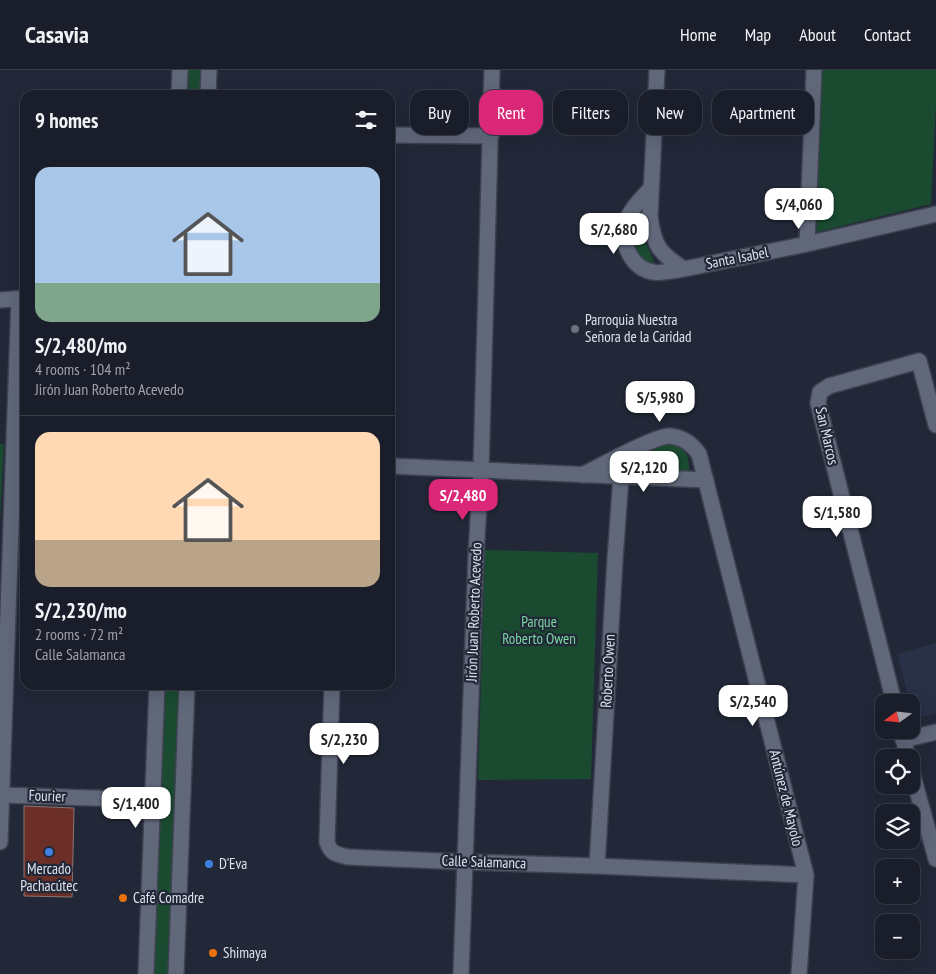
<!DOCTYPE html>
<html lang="en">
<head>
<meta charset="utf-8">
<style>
  :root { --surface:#1a1e2a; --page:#232732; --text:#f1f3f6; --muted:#9fa2a8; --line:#383c47; --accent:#db2777 }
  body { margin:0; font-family:"PT Sans Narrow",sans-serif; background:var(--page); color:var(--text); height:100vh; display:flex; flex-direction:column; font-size:19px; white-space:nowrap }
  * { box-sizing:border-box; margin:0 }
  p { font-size:16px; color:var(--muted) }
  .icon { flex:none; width:28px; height:28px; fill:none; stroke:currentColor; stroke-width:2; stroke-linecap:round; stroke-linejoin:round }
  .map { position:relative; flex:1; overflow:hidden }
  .panel { position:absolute; left:20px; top:20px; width:375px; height:600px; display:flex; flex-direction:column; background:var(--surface); border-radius:15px; box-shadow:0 5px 20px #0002,0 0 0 1px var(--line) }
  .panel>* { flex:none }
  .hud { position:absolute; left:410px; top:20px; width:450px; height:45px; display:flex; gap:10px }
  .needle { width:32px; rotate:255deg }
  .tools { position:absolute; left:875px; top:624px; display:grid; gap:10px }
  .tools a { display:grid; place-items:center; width:45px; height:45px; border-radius:10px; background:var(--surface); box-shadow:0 5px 20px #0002,0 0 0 1px var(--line); font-size:25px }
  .price { position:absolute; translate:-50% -42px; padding:0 11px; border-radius:10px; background:#fff; color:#222; font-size:16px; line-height:32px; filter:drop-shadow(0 1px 2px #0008) }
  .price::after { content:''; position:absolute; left:50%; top:30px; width:15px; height:11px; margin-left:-8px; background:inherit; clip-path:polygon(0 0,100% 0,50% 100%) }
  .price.current { background:var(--accent); color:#fff }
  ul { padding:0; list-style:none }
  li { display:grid; align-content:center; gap:10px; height:265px; padding:0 15px }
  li+li { border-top:1px solid var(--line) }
  li span { display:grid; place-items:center; height:155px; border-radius:15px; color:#555 }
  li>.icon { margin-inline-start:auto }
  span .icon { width:90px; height:90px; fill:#fffc; stroke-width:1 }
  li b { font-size:21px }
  h2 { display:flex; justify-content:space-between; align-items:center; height:60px; padding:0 15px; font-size:21px }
  .pill { padding:0 18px; border-radius:15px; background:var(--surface); box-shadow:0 5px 20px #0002,0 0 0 1px var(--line); font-size:18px; line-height:45px }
  .pill.current { background:var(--accent); color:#fff }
  header { display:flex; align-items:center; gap:30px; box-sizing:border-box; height:70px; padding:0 25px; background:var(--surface); border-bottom:1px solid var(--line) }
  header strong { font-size:24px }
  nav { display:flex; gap:28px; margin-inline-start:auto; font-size:18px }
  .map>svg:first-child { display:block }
</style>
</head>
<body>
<header>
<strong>Casavia</strong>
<nav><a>Home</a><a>Map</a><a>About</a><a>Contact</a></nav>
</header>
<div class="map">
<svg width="936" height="904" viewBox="0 0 936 904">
  <rect width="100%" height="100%" fill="#222838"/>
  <!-- built -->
  <path fill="#293147" d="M 936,573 L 936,643 L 914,649 L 911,637 L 911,632 L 910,632 L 897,584 Z"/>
  <!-- green -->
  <path fill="#1a4b31" d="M 187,0 L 203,0 L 202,25 L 186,25 Z
    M 822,0 L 936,0 L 936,34 L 931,134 L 817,162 Z
    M 640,149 C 645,157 644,165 646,174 C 649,182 655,188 654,197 L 635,184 C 632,172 625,155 640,149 Z
    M 4,373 L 0,451 L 0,374 Z
    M 661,373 C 686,374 689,382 690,406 L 610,402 L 611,398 Z
    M 485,480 L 598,483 L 591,709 L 478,710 Z
    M 165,615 L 179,615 L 168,904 L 155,904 L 154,903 Z"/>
  <!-- building -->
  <path fill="#6b2f28" stroke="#8d7572" d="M 24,736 L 74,738 L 72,827 L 24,826 Z"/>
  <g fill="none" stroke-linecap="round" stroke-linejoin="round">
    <defs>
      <path id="minor" d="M 657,0 L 650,147 C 654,176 659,183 684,199 L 807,174 L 936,144
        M 390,65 L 491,66
        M 651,118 C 642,128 630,139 626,153 C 620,173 632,199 653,202 C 661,204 675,200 684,199
        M 807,174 L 814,0
        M 0,230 L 25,228
        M 390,396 L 706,410
        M 582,405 C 599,397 656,365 670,366 C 684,368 691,373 699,384 L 806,805 L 799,904
        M 332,615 L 327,772 C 331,784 336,784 348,787 L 465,792 L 597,796 L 806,805
        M 894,632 L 818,333 L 820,322 L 829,316 L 919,291 L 936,355
        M 901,660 L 908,688
        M 903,670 L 936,662
        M 911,699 L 936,789
        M 2,725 L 152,730
        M 0,772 L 19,229
        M 597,796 L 615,489 L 621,407
        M 461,904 L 476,485 L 481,400 L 492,0"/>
      <path id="secondary" d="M 179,25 L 180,0
        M 208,25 L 209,0
        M 146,904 L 157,615
        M 176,904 L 187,615"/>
    </defs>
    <!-- minor casing -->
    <use href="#minor" stroke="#3e4250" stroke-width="18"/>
    <!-- secondary casing -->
    <use href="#secondary" stroke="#3e4250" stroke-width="18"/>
    <!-- minor -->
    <use href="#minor" stroke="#60687a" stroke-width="15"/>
    <!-- secondary -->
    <use href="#secondary" stroke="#60687a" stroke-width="15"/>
  </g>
  <!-- markers -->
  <circle fill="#6b7280" stroke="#222838" stroke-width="2" cx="575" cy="259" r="5"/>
  <g fill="#3f7fe0" stroke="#222838" stroke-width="2">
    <circle cx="49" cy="782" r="5"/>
    <circle cx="209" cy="794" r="5"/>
  </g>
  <g fill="#e8710a" stroke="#222838" stroke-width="2">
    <circle cx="123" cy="828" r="5"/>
    <circle cx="213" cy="883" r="5"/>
  </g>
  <g text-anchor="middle" stroke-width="4.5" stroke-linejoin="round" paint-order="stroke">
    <!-- street labels -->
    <g font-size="15" fill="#dee2ed" stroke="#222838">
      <text transform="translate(737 188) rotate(-11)" y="5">Santa Isabel</text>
      <text transform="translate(827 366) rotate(77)" y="5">San Marcos</text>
      <text transform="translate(474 542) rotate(-88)" y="5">Jirón Juan Roberto Acevedo</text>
      <text transform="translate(608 601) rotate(-87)" y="5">Roberto Owen</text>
      <text transform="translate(47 726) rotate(2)" y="5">Fourier</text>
      <text transform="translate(786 728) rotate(76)" y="5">Antúnez de Mayolo</text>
      <text transform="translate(484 792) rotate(2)" y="5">Calle Salamanca</text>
    </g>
    <!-- poi labels -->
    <g font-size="15" fill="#dee2ed" stroke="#222838" text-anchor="start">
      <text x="585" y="255">Parroquia Nuestra<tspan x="585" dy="17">Señora de la Caridad</tspan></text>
      <text x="219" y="799">D'Eva</text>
      <text x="49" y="804" text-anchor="middle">Mercado<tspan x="49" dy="17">Pachacútec</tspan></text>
      <text x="133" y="833">Café Comadre</text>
      <text x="223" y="888">Shimaya</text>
    </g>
    <!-- park labels -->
    <g font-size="15" fill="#7bd7a1" stroke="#222838">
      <text x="539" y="557">Parque<tspan x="539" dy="17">Roberto Owen</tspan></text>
    </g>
  </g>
</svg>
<div class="tools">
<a><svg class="needle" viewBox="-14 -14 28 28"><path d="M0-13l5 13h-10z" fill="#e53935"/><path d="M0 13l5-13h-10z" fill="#9fa2a8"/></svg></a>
<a><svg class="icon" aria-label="locate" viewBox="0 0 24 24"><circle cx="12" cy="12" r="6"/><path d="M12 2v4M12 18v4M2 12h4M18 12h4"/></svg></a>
<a><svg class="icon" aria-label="layers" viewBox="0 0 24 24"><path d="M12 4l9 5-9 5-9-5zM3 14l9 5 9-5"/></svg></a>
<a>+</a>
<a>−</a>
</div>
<b class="price" style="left:799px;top:160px">S/4,060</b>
<b class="price" style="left:614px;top:185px">S/2,680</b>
<b class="price" style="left:660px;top:353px">S/5,980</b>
<b class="price" style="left:644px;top:423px">S/2,120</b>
<b class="price current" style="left:463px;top:451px">S/2,480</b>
<b class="price" style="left:837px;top:468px">S/1,580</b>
<b class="price" style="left:753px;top:657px">S/2,540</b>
<b class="price" style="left:344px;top:695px">S/2,230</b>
<b class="price" style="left:136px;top:759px">S/1,400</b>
<div class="hud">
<a class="pill">Buy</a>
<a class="pill current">Rent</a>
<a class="pill">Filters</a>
<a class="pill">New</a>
<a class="pill">Apartment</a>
</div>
<section class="panel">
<h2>9 homes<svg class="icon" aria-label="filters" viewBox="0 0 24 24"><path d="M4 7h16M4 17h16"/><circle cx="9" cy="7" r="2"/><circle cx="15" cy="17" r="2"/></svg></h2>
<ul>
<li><span style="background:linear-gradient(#a9c7e8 75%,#7fa58c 0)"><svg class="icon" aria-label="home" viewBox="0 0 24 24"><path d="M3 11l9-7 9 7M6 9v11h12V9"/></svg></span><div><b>S/2,480/mo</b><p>4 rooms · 104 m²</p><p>Jirón Juan Roberto Acevedo</p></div></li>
<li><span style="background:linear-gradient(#ffd9b3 70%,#b9a48a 0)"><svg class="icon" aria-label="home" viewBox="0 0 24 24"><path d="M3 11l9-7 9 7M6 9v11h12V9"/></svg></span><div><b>S/2,230/mo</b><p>2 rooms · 72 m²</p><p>Calle Salamanca</p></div></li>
</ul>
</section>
</div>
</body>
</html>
